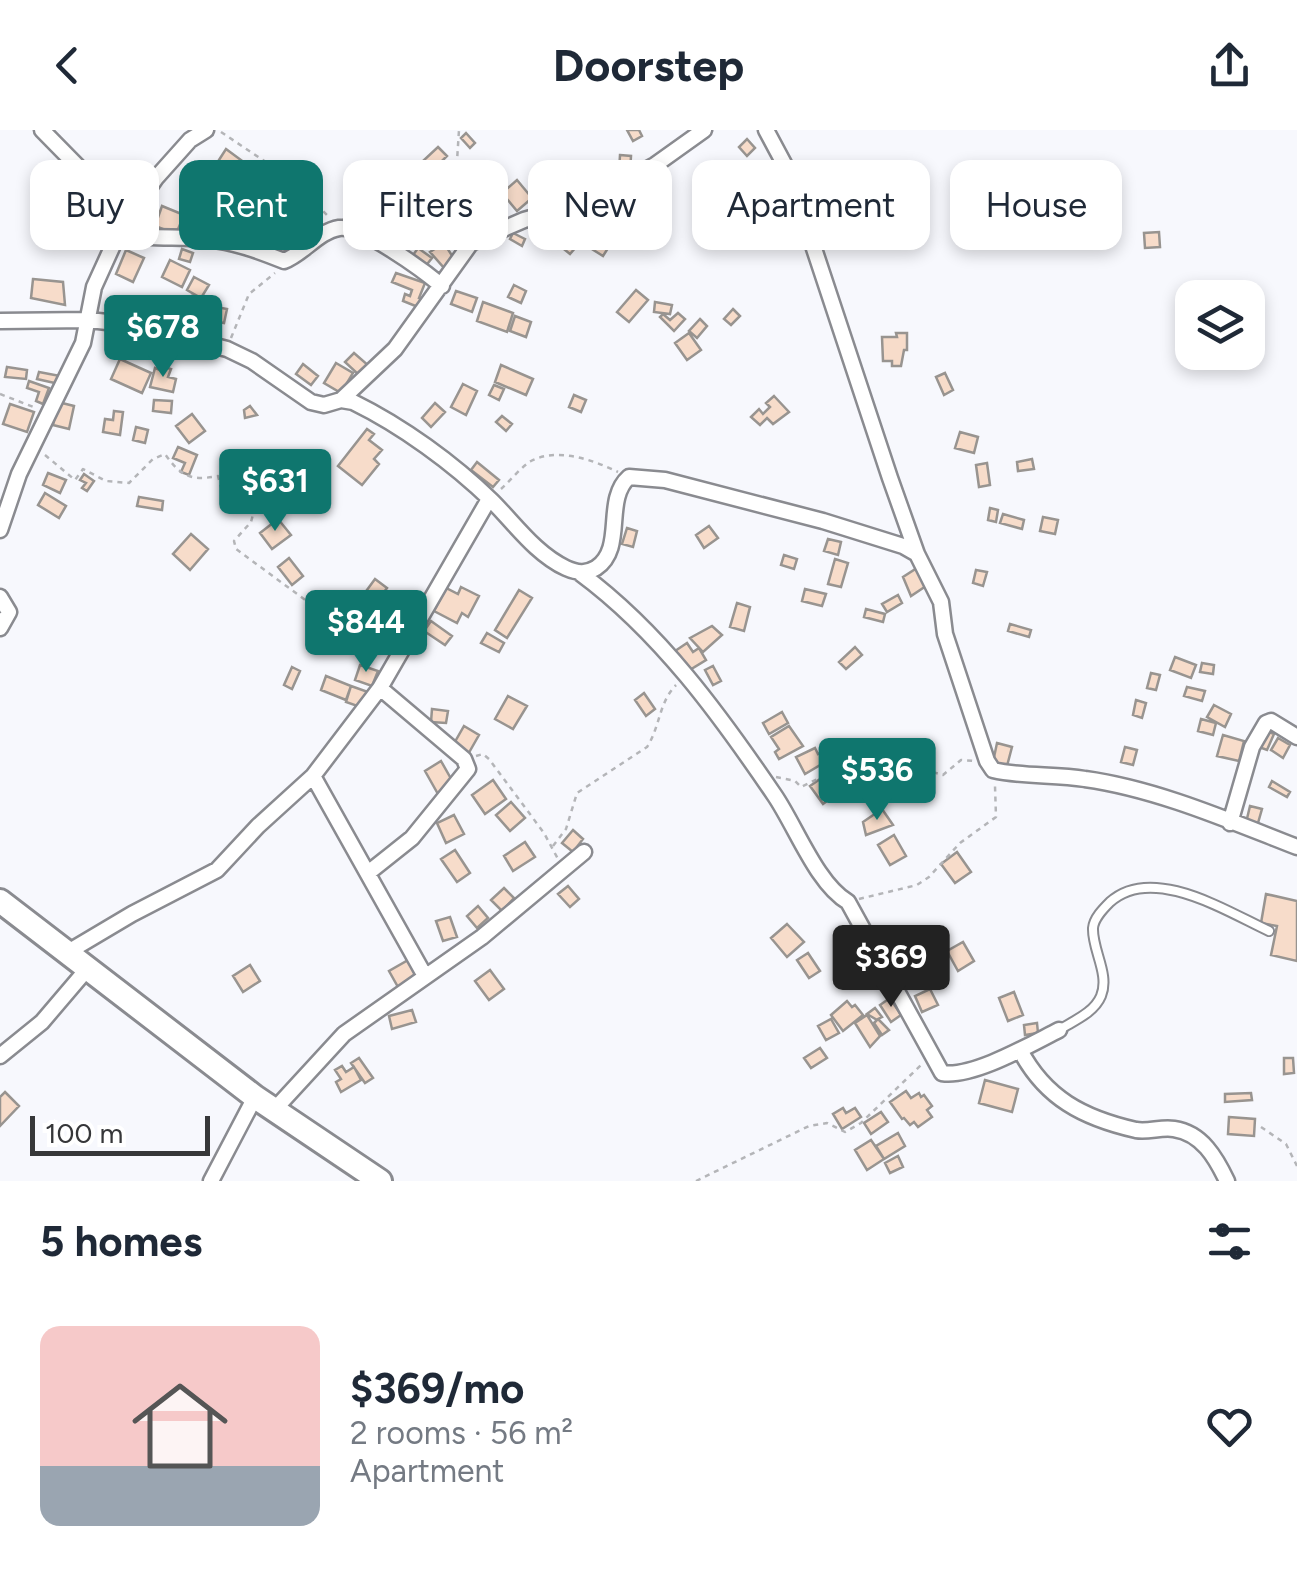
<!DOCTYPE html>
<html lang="en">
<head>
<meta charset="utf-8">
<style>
  :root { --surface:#fff; --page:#f2f2f3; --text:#1f2937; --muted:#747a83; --line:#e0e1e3; --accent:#0f766e }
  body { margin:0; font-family:Figtree,sans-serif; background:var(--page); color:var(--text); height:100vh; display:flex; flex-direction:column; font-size:38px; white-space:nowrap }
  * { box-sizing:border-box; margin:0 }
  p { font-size:32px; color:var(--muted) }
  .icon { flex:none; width:55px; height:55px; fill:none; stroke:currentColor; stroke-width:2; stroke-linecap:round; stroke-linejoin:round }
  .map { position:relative; height:1051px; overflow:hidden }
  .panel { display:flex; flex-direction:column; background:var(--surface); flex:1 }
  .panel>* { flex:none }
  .hud { position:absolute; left:30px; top:30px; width:1238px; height:90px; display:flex; gap:20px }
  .tools { position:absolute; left:1175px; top:150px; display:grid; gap:20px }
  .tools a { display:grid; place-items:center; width:90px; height:90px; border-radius:20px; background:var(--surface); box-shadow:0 5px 15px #0003; font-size:50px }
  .scale { position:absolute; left:30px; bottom:25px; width:180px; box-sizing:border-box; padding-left:10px; border:5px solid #363739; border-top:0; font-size:28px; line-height:35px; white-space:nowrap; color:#363739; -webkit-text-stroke:8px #fff; paint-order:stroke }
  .price { position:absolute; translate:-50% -85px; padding:0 22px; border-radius:10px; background:var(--accent); color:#fff; font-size:32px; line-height:65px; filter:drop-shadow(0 2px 5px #0008) }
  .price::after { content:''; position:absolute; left:50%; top:60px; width:30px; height:22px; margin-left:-15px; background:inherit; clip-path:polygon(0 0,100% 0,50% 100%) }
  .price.selected { background:#222; color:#fff }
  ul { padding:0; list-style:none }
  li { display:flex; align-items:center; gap:30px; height:250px; padding:0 40px }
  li+li { border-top:2px solid var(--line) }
  li span { display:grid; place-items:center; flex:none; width:280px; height:200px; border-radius:20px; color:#555 }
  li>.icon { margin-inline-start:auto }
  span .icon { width:120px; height:120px; fill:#fffc; stroke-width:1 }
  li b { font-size:42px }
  h2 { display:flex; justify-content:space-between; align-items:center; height:120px; padding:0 40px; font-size:42px }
  .pill { padding:0 35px; border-radius:20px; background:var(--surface); box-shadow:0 5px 15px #0003; font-size:35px; line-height:90px }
  .pill.selected { background:var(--accent); color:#fff }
  header { display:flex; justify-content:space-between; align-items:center; height:130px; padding:0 40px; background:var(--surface); font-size:45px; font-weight:700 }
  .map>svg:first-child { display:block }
</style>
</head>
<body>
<header><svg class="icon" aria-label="back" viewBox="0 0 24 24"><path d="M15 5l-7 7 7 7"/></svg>Doorstep<svg class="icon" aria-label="share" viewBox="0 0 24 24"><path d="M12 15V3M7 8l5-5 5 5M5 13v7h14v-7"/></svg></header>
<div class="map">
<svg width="1297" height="1051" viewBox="0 0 1297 1051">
  <rect width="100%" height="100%" fill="#f7f8fd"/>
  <!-- building -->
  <path fill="#f7dcca" stroke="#989490" stroke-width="2.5" d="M 627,0 L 639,0 L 642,6 L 633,11 Z
    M 466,3 L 475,13 L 470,18 L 461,8 Z
    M 747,9 L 755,18 L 747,26 L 739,17 Z
    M 438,17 L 447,26 L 433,40 L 424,30 Z
    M 226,19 L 245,33 L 235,48 L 217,33 Z
    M 620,25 L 631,26 L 630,43 L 619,42 Z
    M 195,32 L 227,58 L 213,76 L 181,50 Z
    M 576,49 L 588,67 L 576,75 L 564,56 Z
    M 517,50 L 532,68 L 517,81 L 502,63 Z
    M 383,61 L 393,68 L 381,85 L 371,78 Z
    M 395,72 L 421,87 L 410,105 L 384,90 Z
    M 355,73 L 369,84 L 357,99 L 344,89 Z
    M 162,76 L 184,85 L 176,104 L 155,96 Z
    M 258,77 L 276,85 L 267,106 L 249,98 Z
    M 560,83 L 567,91 L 555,103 L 547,96 Z
    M 286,92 L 304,104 L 292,124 L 276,115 Z
    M 577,93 L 588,103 L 570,124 L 559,115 Z
    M 549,100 L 559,110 L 553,117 L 542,106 Z
    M 399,102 L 404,111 L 393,116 L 388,107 Z
    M 1159,102 L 1160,117 L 1145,118 L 1144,103 Z
    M 513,103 L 525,109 L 522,116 L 510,109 Z
    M 590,103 L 610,115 L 603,126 L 584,114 Z
    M 444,113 L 456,132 L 445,139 L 430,122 Z
    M 418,118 L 432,128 L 424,138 L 411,128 Z
    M 182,119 L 193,123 L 190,132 L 179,129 Z
    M 126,120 L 144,128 L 133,152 L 116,144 Z
    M 170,130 L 190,140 L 182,157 L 162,147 Z
    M 396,143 L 425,153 L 419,168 L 426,171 L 423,179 L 403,171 L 405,164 L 410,166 L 412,160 L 392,152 Z
    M 194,147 L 209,155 L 201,168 L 187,160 Z
    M 33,149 L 63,152 L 65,175 L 31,168 Z
    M 514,155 L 526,161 L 521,173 L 508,167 Z
    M 636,160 L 648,170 L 629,192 L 617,182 Z
    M 456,161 L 477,168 L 472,182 L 451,174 Z
    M 192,166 L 206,177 L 198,188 L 183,177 Z
    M 483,172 L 513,183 L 507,202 L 477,191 Z
    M 655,172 L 672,175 L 670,184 L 654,182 Z
    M 211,176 L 227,179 L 224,193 L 208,190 Z
    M 733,179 L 740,186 L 731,195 L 724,189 Z
    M 678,183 L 685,189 L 674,201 L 660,187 L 663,184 L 670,190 Z
    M 515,186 L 531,192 L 526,207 L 510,201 Z
    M 700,189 L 707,196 L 697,208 L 689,201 Z
    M 689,203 L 701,220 L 687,230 L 675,213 Z
    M 896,203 L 907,203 L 907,220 L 904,220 L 901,236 L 892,236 L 892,231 L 883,231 L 882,207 L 897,207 Z
    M 354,223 L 369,236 L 360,246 L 345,232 Z
    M 120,229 L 151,243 L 142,263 L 111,249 Z
    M 336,233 L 353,243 L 341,263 L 324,253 Z
    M 303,234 L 318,246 L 311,255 L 296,244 Z
    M 501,235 L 533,249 L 526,265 L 495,252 Z
    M 7,237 L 27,240 L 26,249 L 5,247 Z
    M 164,237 L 171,239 L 168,247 L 176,249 L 173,262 L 150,257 L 155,238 L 163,241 Z
    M 39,242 L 60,246 L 59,254 L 37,249 Z
    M 945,243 L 953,260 L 944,265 L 936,247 Z
    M 29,251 L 49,258 L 43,274 L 36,271 L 39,262 L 27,258 Z
    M 463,254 L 477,261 L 466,285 L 451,277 Z
    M 494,255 L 504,259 L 499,270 L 489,265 Z
    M 574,265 L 586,270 L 581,282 L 569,277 Z
    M 774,266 L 789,282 L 773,294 L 767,288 L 760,295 L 751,287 L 759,279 L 763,284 L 770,277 L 766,273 Z
    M 154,270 L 172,271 L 171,283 L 153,281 Z
    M 58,272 L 74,276 L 69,299 L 53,295 Z
    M 435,273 L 445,282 L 431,297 L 422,288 Z
    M 10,274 L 34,282 L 27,302 L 3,294 Z
    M 250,276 L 257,285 L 245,288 L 244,280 Z
    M 114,281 L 123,282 L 120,305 L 103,302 L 105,289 L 113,290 Z
    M 192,284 L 205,301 L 189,313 L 176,296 Z
    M 502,286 L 512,294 L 506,301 L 496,292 Z
    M 136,297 L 148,300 L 145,313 L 133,310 Z
    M 367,299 L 374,304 L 369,310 L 382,320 L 374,329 L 379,334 L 362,355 L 338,336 Z
    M 960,302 L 978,307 L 974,323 L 955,318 Z
    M 178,317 L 197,325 L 189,345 L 181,342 L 185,333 L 173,328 Z
    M 1032,329 L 1034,339 L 1018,341 L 1017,332 Z
    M 477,332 L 499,350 L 493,357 L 471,340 Z
    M 987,333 L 990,355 L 979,357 L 976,335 Z
    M 48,343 L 66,350 L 60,363 L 43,355 Z
    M 84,344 L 94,351 L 87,361 L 82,358 L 86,353 L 80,350 Z
    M 237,344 L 247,351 L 241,359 L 252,368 L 249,372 L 227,356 Z
    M 45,363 L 66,376 L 59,388 L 38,375 Z
    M 139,367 L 163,371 L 162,380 L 137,376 Z
    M 990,378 L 998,380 L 996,392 L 988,390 Z
    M 1003,384 L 1024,390 L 1022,399 L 1000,393 Z
    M 1043,387 L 1058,390 L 1055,404 L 1040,401 Z
    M 278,389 L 291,405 L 272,419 L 260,403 Z
    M 709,396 L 718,408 L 704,418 L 696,405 Z
    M 627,398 L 637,401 L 633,417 L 622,414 Z
    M 191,404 L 208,419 L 190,440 L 173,424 Z
    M 828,409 L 841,412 L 838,425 L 824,421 Z
    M 784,425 L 797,429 L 794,439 L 781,435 Z
    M 289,428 L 303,446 L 292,455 L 278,437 Z
    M 835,429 L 848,433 L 841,457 L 828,454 Z
    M 917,438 L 929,454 L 911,466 L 903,447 Z
    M 976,440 L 987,442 L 983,456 L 973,453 Z
    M 375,449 L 387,458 L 376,473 L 364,464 Z
    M 461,457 L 479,466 L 468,487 L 462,483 L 457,493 L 434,481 L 446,458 L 458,464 Z
    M 805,459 L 826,464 L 822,476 L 802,471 Z
    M 519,460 L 532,468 L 507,508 L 495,500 Z
    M 898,465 L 902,473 L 887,482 L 882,474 Z
    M 737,473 L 750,477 L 744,501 L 730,497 Z
    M 866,479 L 885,484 L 883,492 L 864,487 Z
    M 431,491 L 452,506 L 445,515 L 424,501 Z
    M 1010,494 L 1031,500 L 1029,507 L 1008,501 Z
    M 712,496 L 722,505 L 703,522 L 690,508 Z
    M 487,503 L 504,513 L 499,522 L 481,513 Z
    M 687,513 L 693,522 L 699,518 L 706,530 L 688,541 L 675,521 Z
    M 855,517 L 862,525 L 846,539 L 839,532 Z
    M 1175,527 L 1196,535 L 1191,548 L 1170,540 Z
    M 1202,533 L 1214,535 L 1213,544 L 1200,542 Z
    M 360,535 L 378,541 L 372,556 L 355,550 Z
    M 713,536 L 721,551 L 713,555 L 705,540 Z
    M 292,537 L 300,541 L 292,559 L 284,555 Z
    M 1151,543 L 1160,545 L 1156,560 L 1147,558 Z
    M 326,546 L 351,556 L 346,570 L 321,560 Z
    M 351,556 L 368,562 L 363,578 L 346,572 Z
    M 1187,557 L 1205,561 L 1202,571 L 1184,566 Z
    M 644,563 L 655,579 L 646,586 L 635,570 Z
    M 508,566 L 527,576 L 513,599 L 495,589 Z
    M 1136,570 L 1146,573 L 1142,588 L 1133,585 Z
    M 1214,575 L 1231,584 L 1225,597 L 1207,587 Z
    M 432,579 L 448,581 L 446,593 L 431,592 Z
    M 782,582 L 788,593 L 769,604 L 763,593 Z
    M 1201,589 L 1216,593 L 1213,605 L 1198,601 Z
    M 464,596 L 479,605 L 467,626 L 452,617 Z
    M 789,596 L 803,616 L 779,629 L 775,622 L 779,619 L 771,607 Z
    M 1266,601 L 1274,604 L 1267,620 L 1259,617 Z
    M 1223,605 L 1244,611 L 1239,631 L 1217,626 Z
    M 1278,608 L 1290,615 L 1283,628 L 1271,620 Z
    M 997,613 L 1012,617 L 1007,636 L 993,632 Z
    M 1125,617 L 1137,620 L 1133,635 L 1121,632 Z
    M 815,618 L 818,624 L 822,622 L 827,631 L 805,644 L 796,627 Z
    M 441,631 L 454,654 L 438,664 L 425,641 Z
    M 823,647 L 836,664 L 823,674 L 810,656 Z
    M 493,650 L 506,669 L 485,684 L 472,665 Z
    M 1272,651 L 1290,662 L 1287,667 L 1269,657 Z
    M 511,672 L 525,688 L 510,701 L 496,685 Z
    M 1250,676 L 1262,679 L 1256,700 L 1245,697 Z
    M 882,679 L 893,695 L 866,705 L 863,692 Z
    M 454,685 L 464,704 L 446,713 L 437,693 Z
    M 573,700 L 583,709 L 573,722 L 562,713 Z
    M 894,705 L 906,726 L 890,735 L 878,715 Z
    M 525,712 L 535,727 L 513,741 L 504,726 Z
    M 455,720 L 470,743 L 457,752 L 441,729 Z
    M 957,722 L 971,742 L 955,753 L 941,734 Z
    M 568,756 L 579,769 L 570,777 L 558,764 Z
    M 504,758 L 514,768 L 502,781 L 491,770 Z
    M 1266,764 L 1297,771 L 1297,831 L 1271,825 L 1277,796 L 1261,793 Z
    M 478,776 L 488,788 L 477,798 L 467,786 Z
    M 450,787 L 457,807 L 443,811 L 436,791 Z
    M 787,794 L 804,812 L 787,827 L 771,808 Z
    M 963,812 L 974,831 L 958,841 L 947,821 Z
    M 858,818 L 867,831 L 851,842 L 842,829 Z
    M 808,823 L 820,841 L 809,848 L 797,830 Z
    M 410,829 L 419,845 L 398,857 L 389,841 Z
    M 250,835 L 260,851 L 243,862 L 233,846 Z
    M 911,837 L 919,849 L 906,858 L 898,845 Z
    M 490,840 L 504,859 L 489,870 L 475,851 Z
    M 930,859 L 938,875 L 922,882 L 915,866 Z
    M 1014,862 L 1023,885 L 1008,891 L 999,868 Z
    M 890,868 L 901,885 L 891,892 L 880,875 Z
    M 847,871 L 852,877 L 855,875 L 863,885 L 843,901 L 831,885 Z
    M 875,878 L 882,887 L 878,889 L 889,900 L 882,905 L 874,893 L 877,890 L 867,884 Z
    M 412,880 L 416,892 L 392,899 L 389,886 Z
    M 867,885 L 880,906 L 870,917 L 855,893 Z
    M 831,889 L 839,903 L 826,910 L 818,896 Z
    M 1037,893 L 1038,903 L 1025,905 L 1024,895 Z
    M 820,918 L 827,928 L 811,938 L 804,928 Z
    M 359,928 L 373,948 L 365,953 L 351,933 Z
    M 1284,928 L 1293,928 L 1294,943 L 1284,944 Z
    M 342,936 L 346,942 L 354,937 L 361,950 L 341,962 L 336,952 L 341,949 L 335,940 Z
    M 985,950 L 1018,959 L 1012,982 L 979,973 Z
    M 906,961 L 911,968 L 919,963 L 921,967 L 924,965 L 932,976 L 927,980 L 932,987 L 918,997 L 914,992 L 910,995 L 904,988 L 902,989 L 890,972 Z
    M 5,962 L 19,976 L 0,996 L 0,967 Z
    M 1251,963 L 1252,970 L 1225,972 L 1225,964 Z
    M 843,978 L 846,983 L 855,978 L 861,987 L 842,999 L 833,984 Z
    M 881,982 L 888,992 L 871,1004 L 864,993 Z
    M 1229,987 L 1255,989 L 1254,1006 L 1228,1004 Z
    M 898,1003 L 905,1016 L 884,1029 L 876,1016 Z
    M 871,1010 L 884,1029 L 867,1040 L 855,1020 Z
    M 898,1026 L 903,1037 L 890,1043 L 885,1033 Z"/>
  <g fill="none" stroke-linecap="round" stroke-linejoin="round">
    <defs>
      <path id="lane" d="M 1059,900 C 1073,891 1094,883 1101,866 C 1110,844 1092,820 1093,798 C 1094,788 1103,779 1110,772 C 1152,734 1226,781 1269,801"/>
      <path id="street" d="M 42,0 L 94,53 L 136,74
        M 766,0 L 789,43 L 890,348 L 917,424 L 941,472 L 945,504 L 987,631 L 993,640 C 1023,647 1055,644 1085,649 C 1157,659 1230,691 1297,717
        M 119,102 C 150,111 177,105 207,109 C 235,112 259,121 284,131 C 303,124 319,101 339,98 C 362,95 424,141 442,156
        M 0,191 L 89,190 L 134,195 L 227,219 L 252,231 L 311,272 L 324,275 L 341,270 L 353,272 C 402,296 453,333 492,371 C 515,394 536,424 566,438 C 577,443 586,444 596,438 C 626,418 603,370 629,347 L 665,350 L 823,391 L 903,416 L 917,424
        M 341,270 L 395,219 L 471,113 L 524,90 L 587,72 L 655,35 L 704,0
        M 0,400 L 19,344 L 83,213 L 94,157 L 119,102 L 156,48 L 190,10 L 206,0
        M 580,443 C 660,502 720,585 775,666 C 796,697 817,754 848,772 L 942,943 C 973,948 1031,914 1059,900
        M 0,467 L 9,482 L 0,498
        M 313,646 L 425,846
        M 1230,693 L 1252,617 L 1266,593 L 1271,591 L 1297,607
        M 368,743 L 412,708 L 468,639 L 464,629 L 380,558
        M 68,822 L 132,784 L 217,740 L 258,696 L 313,646 L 380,558 L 489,369
        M 1020,920 C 1045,968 1083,988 1136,1000 C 1149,1002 1161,997 1174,999 C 1202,1003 1216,1028 1227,1051
        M 0,926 L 42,892 L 88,838
        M 275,979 L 344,904 L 482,807 L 584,722
        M 211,1051 L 255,967"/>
      <path id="primary" d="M 0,771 L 255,967 L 380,1051"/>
    </defs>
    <!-- lane casing -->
    <use href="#lane" stroke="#8a8b90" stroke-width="12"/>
    <!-- street casing -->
    <use href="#street" stroke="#8a8b90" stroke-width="19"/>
    <!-- primary casing -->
    <use href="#primary" stroke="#8a8b90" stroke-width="28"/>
    <!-- path -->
    <path stroke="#b4b5b8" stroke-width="2.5" stroke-dasharray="5 5" stroke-linecap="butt" d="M 221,2 L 291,49 L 328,86
      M 457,96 L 455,62 L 459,0
      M 412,115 L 438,110 L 457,97 L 469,98
      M 231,208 L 249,164 L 275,143
      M 0,264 L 36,278
      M 45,325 L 75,350 L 83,339 L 106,351 L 129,353 L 153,329 L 165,324 C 181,347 192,351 218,346 L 222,361 L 244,383 L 255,377 L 251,392 L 234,411 L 236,419 L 323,483 L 327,490 L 328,502 L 385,524
      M 501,359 C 511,350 520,338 531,331 C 558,317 593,330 618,342
      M 476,626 L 483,624 L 489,629 L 544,703 L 558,729
      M 776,647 L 795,651 L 801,657 L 834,641 L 856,647 L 884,639 L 897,649 L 929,641 L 943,645 L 961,630 L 975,631
      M 553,716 L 566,699 L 577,663 L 647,617 C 660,597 659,572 676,555
      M 859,769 L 917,755 L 929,747 L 960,713 L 996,687 L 995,656
      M 1261,997 L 1286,1014 L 1297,1036
      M 696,1051 L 809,996 L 827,993 L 845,1002 L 861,993 L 922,934"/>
    <!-- lane -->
    <use href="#lane" stroke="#fff" stroke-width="8"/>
    <!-- street -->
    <use href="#street" stroke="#fff" stroke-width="14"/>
    <!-- primary -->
    <use href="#primary" stroke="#fff" stroke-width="22"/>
  </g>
</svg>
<div class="tools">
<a><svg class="icon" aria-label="layers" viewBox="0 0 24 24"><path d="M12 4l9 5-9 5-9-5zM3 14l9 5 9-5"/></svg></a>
</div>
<div class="scale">100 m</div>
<b class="price" style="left:163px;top:250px">$678</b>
<b class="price" style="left:275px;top:404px">$631</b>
<b class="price" style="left:366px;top:545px">$844</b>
<b class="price" style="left:877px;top:693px">$536</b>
<b class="price selected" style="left:891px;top:880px">$369</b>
<div class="hud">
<a class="pill">Buy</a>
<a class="pill selected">Rent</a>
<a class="pill">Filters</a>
<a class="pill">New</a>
<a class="pill">Apartment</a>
<a class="pill">House</a>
</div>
</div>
<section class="panel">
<h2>5 homes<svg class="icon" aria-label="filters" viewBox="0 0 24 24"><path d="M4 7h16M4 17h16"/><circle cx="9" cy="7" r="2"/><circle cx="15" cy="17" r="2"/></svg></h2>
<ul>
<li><span style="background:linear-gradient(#f6c9c9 70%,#9aa5b1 0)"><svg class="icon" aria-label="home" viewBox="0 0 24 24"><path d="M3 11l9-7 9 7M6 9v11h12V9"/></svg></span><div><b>$369/mo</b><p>2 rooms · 56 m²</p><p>Apartment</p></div><svg class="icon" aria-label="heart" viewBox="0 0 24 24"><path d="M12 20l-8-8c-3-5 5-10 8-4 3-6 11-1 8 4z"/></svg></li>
</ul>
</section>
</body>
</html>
